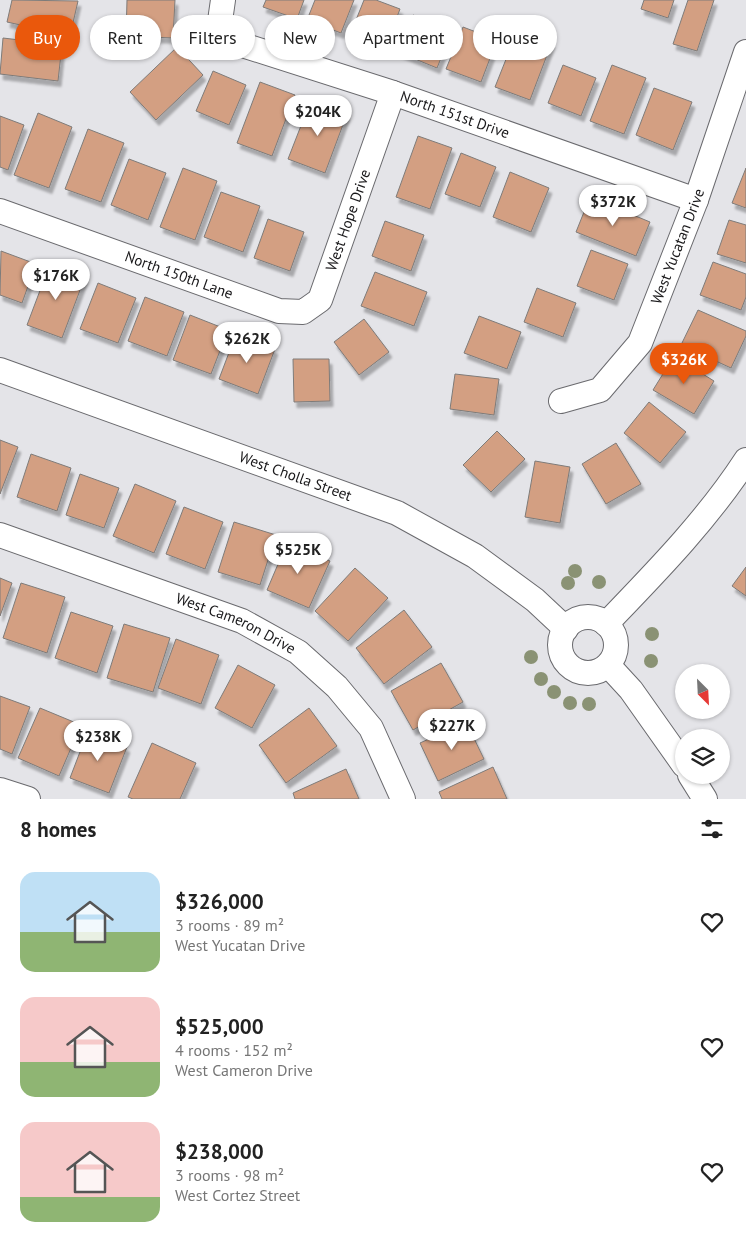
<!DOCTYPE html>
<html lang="en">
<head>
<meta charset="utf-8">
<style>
  :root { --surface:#fff; --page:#f2f2f2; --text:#222; --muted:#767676; --accent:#ea580c }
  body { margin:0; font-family:"PT Sans",sans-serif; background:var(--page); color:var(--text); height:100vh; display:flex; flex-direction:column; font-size:19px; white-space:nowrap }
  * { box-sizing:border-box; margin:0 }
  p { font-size:16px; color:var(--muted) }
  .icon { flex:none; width:28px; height:28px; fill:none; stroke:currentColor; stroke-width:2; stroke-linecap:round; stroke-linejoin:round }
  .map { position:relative; height:799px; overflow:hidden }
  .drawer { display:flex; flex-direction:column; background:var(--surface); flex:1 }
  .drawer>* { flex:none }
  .banner { position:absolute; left:15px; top:15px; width:716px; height:45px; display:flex; gap:10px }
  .needle { width:32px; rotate:156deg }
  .tools { position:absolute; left:675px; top:664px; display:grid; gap:10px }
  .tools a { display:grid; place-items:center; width:55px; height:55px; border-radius:50%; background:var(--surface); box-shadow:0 1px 4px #0004; font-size:25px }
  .price { position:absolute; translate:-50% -42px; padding:0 11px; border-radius:18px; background:#fff; color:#222; font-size:16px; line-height:32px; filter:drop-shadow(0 1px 2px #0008) }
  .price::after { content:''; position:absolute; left:50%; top:30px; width:15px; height:11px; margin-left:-8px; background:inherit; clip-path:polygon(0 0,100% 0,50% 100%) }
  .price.on { background:var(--accent); color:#fff }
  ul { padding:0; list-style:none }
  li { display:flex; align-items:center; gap:15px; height:125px; padding:0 20px }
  li span { display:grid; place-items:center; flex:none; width:140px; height:100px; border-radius:15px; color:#555 }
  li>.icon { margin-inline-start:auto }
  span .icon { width:60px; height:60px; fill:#fffc; stroke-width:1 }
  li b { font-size:21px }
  h2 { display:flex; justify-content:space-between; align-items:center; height:60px; padding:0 20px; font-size:21px }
  .chip { padding:0 18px; border-radius:22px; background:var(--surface); box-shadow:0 1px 4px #0004; font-size:18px; line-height:45px }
  .chip.on { background:var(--accent); color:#fff }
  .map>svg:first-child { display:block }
</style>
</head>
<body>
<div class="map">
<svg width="746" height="799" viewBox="0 0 746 799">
  <defs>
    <filter id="shadow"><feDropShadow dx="3" dy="5.5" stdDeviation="1" flood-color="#0004"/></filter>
  </defs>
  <rect width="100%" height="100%" fill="#e4e4e8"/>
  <!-- building -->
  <path fill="#d39f82" stroke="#7e7b79" filter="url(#shadow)" d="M 12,0 L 78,1 L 70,36 L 7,22 Z
    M 127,0 L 175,0 L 173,38 L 126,36 Z
    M 266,0 L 304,0 L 297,19 L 263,7 Z
    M 315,0 L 354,0 L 341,33 L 307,20 Z
    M 364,0 L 376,0 L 400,9 L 385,49 L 350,35 Z
    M 644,0 L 674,0 L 668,18 L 641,9 Z
    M 688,0 L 714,0 L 697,51 L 673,44 Z
    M 413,15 L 452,31 L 437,68 L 398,52 Z
    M 463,27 L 497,40 L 481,82 L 446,69 Z
    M 518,29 L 552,42 L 530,100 L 495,87 Z
    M 3,38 L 62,45 L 58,81 L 0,74 Z
    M 177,47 L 203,75 L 156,120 L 130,92 Z
    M 563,65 L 596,78 L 581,116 L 548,103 Z
    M 612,65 L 646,78 L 624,134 L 590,121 Z
    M 213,71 L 246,85 L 229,125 L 196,111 Z
    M 260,82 L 295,95 L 272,156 L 237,143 Z
    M 654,88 L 692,102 L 673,150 L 636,135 Z
    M 311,100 L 347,114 L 325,173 L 288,159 Z
    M 38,113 L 72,127 L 49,188 L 14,175 Z
    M 0,116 L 24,125 L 8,170 L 0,167 Z
    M 88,129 L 124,143 L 101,202 L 65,189 Z
    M 418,136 L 452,148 L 430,209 L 396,197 Z
    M 461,153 L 496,167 L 480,207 L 445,194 Z
    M 129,159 L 166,173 L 148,220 L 111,205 Z
    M 183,168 L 217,181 L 195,240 L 160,227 Z
    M 746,168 L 746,208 L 732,203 Z
    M 510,172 L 549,188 L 531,232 L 493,217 Z
    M 221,192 L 260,206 L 243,252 L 204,237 Z
    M 590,197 L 650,222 L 636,256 L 576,232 Z
    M 268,219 L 304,232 L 290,271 L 254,258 Z
    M 729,220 L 746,225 L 746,263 L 717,254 Z
    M 385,221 L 424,235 L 411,271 L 372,256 Z
    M 591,250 L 628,264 L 614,300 L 577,286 Z
    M 1,251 L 36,264 L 22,303 L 0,295 Z
    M 713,262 L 746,274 L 746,297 L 741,310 L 700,295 Z
    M 50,264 L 85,277 L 62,338 L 27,325 Z
    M 375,272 L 427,292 L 414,326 L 361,306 Z
    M 98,283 L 136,298 L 118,343 L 80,329 Z
    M 537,288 L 576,303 L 563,337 L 524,322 Z
    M 145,297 L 184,312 L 167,356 L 128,341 Z
    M 698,310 L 746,331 L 746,336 L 731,368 L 681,345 Z
    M 190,315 L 228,330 L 211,374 L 173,360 Z
    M 479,316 L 521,332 L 507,369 L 464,353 Z
    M 364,319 L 389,352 L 359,375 L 334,342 Z
    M 236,334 L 275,349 L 258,394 L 219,379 Z
    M 674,356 L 714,381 L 694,414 L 653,390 Z
    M 293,359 L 329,359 L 330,401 L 294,402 Z
    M 455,374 L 499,379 L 494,415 L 450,409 Z
    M 649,402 L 686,432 L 660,463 L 624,433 Z
    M 497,431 L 525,459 L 491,492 L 463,465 Z
    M 0,440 L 18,447 L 0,494 Z
    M 616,443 L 641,484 L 606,504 L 582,464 Z
    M 31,454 L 71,468 L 57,511 L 17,497 Z
    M 535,461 L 570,467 L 560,523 L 525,517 Z
    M 80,474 L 119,488 L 104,528 L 66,515 Z
    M 135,484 L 176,501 L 154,553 L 113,536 Z
    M 184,507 L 223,522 L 205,569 L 166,554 Z
    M 234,522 L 276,535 L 260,585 L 218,572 Z
    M 287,543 L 330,561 L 309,608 L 267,590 Z
    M 746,567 L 746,596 L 732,586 Z
    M 355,568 L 388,598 L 348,641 L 315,611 Z
    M 0,578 L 12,583 L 0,616 Z
    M 21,583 L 65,597 L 47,653 L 3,638 Z
    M 404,610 L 432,647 L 384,684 L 356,648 Z
    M 71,612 L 113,626 L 97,673 L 55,658 Z
    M 124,624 L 170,638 L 153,692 L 107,678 Z
    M 176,639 L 219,655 L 201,704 L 158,688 Z
    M 441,663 L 463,702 L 413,730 L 391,691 Z
    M 238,665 L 275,685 L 252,728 L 215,708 Z
    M 0,696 L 30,707 L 12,754 L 0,749 Z
    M 40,708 L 81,725 L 59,776 L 18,758 Z
    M 309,708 L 337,746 L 286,783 L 259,745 Z
    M 466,722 L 484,759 L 438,781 L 420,743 Z
    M 88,731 L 127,747 L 109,793 L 70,778 Z
    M 152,743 L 196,763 L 180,799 L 133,799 L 128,797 Z
    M 493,767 L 507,799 L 442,799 L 439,792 Z
    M 346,769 L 359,799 L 295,799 L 293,793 Z"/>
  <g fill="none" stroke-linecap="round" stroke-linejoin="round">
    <defs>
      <g id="minor">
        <path id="s1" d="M 223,0 L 219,28 L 230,41 L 393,93 L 696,200"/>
        <path id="s2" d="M 0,211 L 279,311 L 303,312 L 320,300 L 393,93"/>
        <path id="s3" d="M 0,370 L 397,513 L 475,556 L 535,600 L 566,629"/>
        <path id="s4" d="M 561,401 L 600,390 L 640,343 L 696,200 L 746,52"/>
        <path id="s5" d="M 0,535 L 242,621 L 298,652 L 337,687 L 371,728 L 403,799"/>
        <circle cx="588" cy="645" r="28"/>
        <path d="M 606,624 C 656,572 707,520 746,460"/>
        <path d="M 608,665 L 631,690 L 684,765"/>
        <path d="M 690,775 L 705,799"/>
        <path d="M 0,790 L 28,799"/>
      </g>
    </defs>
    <!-- minor casing -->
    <use href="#minor" stroke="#6a6a6e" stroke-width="26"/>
    <!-- minor -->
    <use href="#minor" stroke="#fff" stroke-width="24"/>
  </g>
  <!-- trees -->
  <g fill="#8a9274">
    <circle cx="575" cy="571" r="7"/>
    <circle cx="599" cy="582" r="7"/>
    <circle cx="568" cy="583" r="7"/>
    <circle cx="652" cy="634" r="7"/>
    <circle cx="531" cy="657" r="7"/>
    <circle cx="651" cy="661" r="7"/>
    <circle cx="541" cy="679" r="7"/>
    <circle cx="554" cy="692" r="7"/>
    <circle cx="570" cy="703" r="7"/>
    <circle cx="589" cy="704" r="7"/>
  </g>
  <g text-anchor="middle" stroke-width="4.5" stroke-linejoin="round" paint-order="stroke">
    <!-- street labels -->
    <g font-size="15" fill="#19181a" stroke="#fff">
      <text dy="5" stroke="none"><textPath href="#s1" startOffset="282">North 151st Drive</textPath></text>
      <text dy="5" stroke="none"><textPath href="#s2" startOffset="426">West Hope Drive</textPath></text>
      <text dy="5" stroke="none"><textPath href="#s4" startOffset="206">West Yucatan Drive</textPath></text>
      <text dy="5" stroke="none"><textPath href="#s2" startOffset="190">North 150th Lane</textPath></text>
      <text dy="5" stroke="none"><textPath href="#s3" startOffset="314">West Cholla Street</textPath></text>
      <text dy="5" stroke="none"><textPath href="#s5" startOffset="252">West Cameron Drive</textPath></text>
    </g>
  </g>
</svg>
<div class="tools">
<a><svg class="needle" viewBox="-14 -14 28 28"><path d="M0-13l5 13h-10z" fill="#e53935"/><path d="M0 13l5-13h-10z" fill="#767676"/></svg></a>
<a><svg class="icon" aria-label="layers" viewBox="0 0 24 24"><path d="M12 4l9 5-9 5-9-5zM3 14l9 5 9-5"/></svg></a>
</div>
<b class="price" style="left:318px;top:137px">$204K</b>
<b class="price" style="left:613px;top:227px">$372K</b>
<b class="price" style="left:56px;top:301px">$176K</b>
<b class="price" style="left:247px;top:364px">$262K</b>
<b class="price on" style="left:684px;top:385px">$326K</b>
<b class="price" style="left:298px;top:575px">$525K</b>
<b class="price" style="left:452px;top:751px">$227K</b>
<b class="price" style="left:98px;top:762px">$238K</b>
<div class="banner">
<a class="chip on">Buy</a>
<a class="chip">Rent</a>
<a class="chip">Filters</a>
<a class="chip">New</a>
<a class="chip">Apartment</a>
<a class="chip">House</a>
</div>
</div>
<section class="drawer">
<h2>8 homes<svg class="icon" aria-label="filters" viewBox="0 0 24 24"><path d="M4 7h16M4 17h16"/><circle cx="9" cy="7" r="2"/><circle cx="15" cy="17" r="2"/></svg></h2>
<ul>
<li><span style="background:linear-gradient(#bfe0f5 60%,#8fb573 0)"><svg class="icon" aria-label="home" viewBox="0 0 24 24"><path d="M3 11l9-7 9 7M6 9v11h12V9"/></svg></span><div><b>$326,000</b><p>3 rooms · 89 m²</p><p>West Yucatan Drive</p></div><svg class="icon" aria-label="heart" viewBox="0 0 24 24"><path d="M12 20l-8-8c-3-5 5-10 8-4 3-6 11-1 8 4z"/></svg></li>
<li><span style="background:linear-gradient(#f6c9c9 65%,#8fb573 0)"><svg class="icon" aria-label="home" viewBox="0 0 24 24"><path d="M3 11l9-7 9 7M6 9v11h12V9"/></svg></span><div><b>$525,000</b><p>4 rooms · 152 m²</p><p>West Cameron Drive</p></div><svg class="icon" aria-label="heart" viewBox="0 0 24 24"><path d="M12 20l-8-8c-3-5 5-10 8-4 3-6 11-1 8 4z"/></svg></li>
<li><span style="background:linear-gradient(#f6c9c9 75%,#8fb573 0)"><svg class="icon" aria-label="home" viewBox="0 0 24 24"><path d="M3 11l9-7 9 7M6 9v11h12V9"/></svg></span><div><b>$238,000</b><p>3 rooms · 98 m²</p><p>West Cortez Street</p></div><svg class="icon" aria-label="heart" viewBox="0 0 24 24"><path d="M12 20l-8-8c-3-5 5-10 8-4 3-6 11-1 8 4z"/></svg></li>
</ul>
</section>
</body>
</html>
